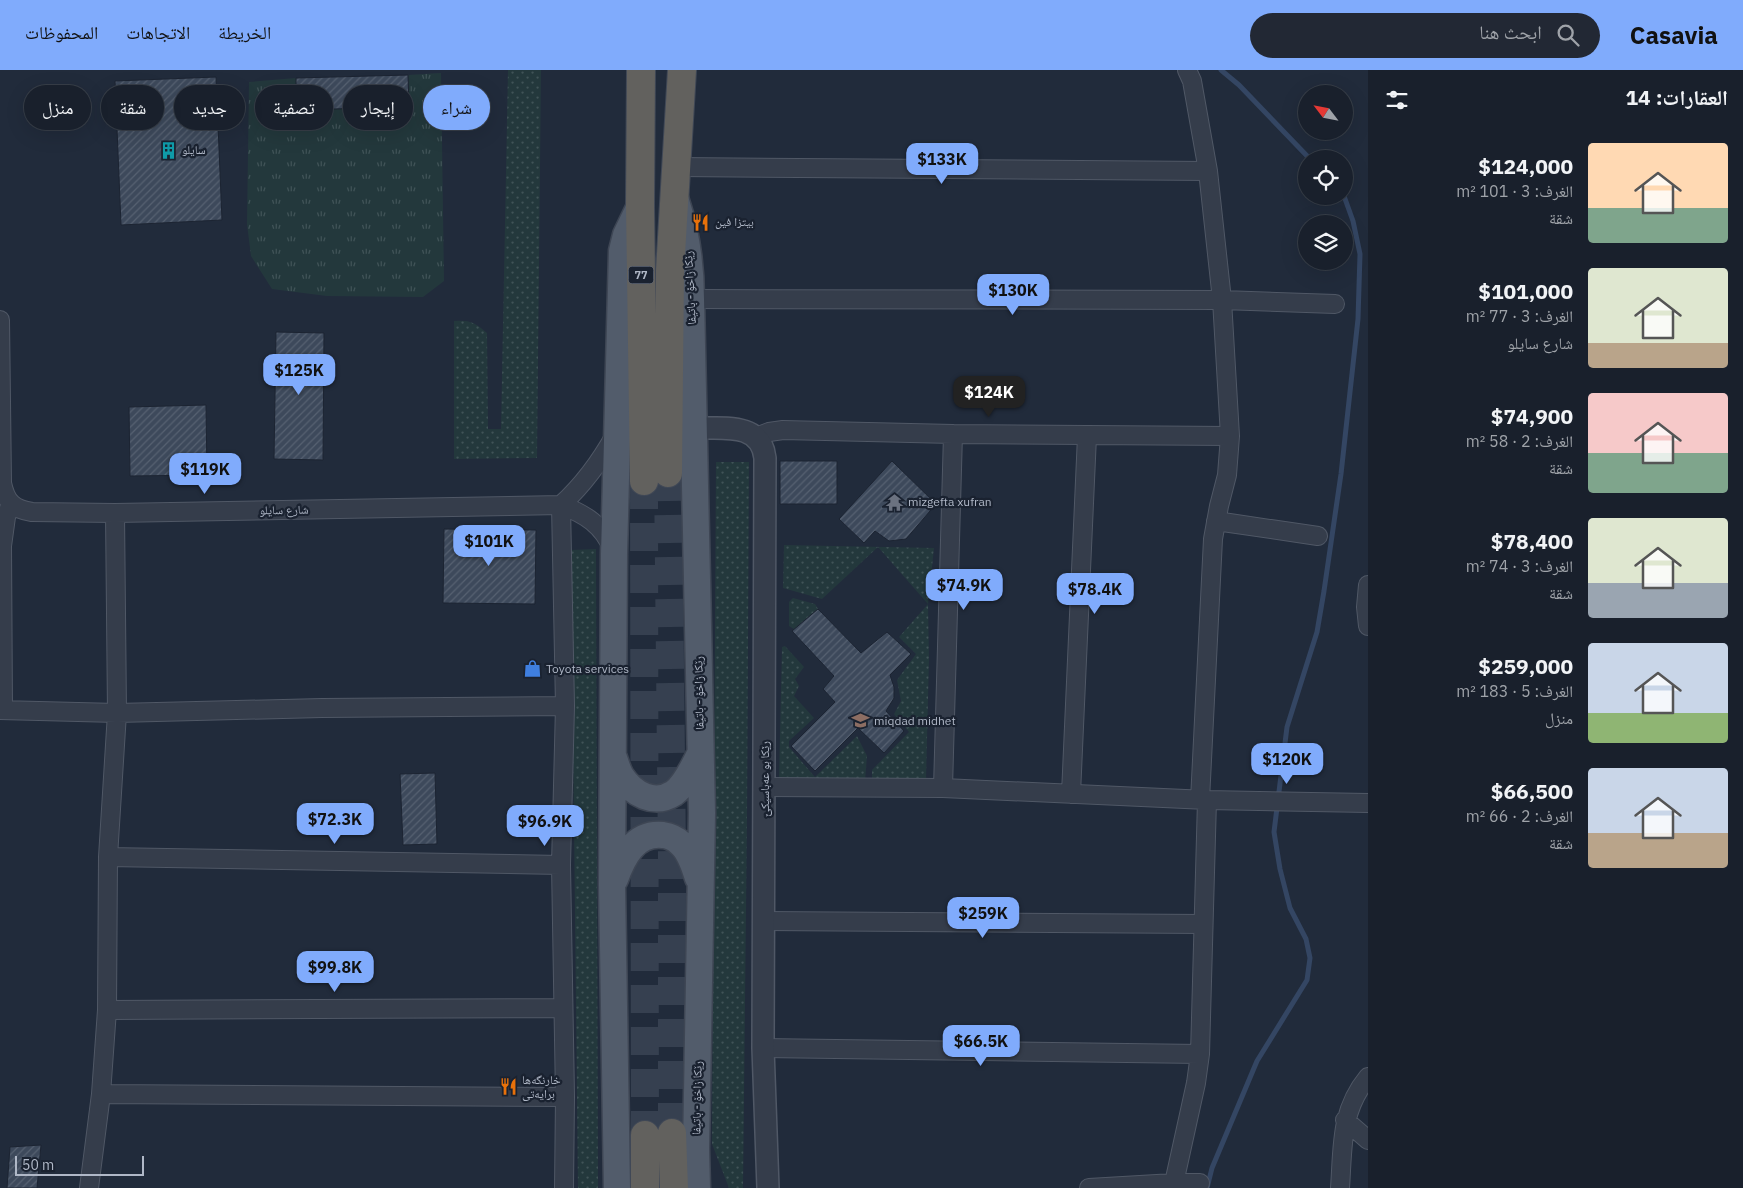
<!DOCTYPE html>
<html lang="ar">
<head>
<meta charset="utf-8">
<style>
  :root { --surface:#19202c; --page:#222834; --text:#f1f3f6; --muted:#9fa3a9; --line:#373e48; --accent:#80abfc }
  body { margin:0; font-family:"IBM Plex Sans","Noto Naskh Arabic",sans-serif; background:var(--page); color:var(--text); direction:rtl; height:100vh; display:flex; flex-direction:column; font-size:19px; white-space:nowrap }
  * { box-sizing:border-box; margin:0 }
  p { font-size:16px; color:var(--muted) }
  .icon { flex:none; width:28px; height:28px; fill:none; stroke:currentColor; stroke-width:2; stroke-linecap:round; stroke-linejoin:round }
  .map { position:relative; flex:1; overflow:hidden; direction:ltr }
  .sheet { display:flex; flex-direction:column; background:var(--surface); width:375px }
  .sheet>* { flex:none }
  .top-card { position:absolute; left:15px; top:15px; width:475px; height:45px; direction:rtl; display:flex; gap:10px }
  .needle { width:32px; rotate:302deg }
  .buttons { position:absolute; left:1298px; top:15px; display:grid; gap:10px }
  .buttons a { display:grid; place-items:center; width:55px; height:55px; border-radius:50%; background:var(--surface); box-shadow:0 5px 20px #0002,0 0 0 1px var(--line); font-size:25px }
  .scale { position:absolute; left:15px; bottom:12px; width:129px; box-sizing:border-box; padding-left:5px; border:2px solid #b0b8c7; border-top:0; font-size:14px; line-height:18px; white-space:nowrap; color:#b0b8c7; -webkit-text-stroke:4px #1a2230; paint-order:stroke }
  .price { position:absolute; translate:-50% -42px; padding:0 11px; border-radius:10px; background:var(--accent); color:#111; font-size:16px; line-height:32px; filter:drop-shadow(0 1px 2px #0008) }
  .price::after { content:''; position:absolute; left:50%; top:30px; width:15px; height:11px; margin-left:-8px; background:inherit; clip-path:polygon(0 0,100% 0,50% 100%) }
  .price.selected { background:#222; color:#fff }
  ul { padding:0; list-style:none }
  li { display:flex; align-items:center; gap:15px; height:125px; padding:0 15px }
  li span { display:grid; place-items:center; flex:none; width:140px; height:100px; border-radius:5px; color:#555 }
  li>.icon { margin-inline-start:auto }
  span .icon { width:60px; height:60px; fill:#fffc; stroke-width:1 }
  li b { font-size:21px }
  h2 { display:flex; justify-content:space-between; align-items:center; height:60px; padding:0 15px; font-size:21px }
  .tag { padding:0 18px; border-radius:22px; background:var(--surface); box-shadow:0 5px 20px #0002,0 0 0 1px var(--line); font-size:18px; line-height:45px }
  .tag.selected { background:var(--accent); color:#111 }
  header { display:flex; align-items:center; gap:30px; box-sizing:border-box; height:70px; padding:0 25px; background:var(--accent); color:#111 }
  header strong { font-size:24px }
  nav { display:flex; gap:28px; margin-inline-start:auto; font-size:18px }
  .search { width:350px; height:45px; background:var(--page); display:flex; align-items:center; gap:12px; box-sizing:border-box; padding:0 18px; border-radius:28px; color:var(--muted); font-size:19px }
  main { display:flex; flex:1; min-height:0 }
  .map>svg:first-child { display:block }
</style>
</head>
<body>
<header>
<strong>Casavia</strong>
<div class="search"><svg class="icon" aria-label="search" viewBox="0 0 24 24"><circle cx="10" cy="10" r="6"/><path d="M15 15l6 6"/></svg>ابحث هنا</div>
<nav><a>الخريطة</a><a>الاتجاهات</a><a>المحفوظات</a></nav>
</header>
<main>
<section class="sheet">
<h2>العقارات: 14<svg class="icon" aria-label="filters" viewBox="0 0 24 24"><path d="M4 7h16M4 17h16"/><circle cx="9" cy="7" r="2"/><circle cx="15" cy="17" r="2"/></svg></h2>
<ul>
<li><span style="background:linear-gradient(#ffd9b3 65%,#7fa58c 0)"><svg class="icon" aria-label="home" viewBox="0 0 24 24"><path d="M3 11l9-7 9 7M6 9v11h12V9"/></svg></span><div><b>$124,000</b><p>الغرف: 3 · 101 m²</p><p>شقة</p></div></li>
<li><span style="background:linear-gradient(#dfe7d0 75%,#b9a48a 0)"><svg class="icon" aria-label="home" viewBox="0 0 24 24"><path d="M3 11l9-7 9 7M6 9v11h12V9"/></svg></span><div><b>$101,000</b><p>الغرف: 3 · 77 m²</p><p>شارع سايلو</p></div></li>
<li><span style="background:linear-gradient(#f6c9c9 60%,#7fa58c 0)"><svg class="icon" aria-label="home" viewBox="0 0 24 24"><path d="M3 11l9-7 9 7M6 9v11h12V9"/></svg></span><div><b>$74,900</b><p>الغرف: 2 · 58 m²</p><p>شقة</p></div></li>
<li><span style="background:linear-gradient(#dfe7d0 65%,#9aa5b1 0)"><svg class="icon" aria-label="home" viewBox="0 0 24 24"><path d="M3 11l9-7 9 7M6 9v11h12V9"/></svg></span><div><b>$78,400</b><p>الغرف: 3 · 74 m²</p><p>شقة</p></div></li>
<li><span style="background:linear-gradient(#c9d6e8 70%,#8fb573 0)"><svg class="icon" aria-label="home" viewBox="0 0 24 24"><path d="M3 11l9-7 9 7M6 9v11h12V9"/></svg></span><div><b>$259,000</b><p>الغرف: 5 · 183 m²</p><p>منزل</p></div></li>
<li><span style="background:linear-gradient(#c9d6e8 65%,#b9a48a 0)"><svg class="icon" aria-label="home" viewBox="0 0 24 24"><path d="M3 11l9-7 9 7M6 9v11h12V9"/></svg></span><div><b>$66,500</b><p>الغرف: 2 · 66 m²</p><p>شقة</p></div></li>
</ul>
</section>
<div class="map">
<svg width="1368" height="1118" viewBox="0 0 1368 1118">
  <defs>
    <pattern id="grass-dots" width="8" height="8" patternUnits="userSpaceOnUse" patternTransform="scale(1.25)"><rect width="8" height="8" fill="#23383c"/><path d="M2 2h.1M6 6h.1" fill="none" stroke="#405357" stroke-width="1.8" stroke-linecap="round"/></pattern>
    <pattern id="park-tufts" width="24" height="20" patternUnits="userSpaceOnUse" patternTransform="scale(1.25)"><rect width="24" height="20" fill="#23383c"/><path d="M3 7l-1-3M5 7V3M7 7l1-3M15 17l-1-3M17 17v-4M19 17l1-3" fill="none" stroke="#405357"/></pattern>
    <pattern id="building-hatch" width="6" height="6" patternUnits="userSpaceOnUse" patternTransform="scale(1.25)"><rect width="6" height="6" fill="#3d495b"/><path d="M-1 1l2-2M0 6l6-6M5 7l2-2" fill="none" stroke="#566171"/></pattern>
  </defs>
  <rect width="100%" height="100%" fill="#212b3b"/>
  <!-- grass -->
  <path fill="url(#grass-dots)" d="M 508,0 L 541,0 L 537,388 L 454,389 L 454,251 C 470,250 474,252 487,263 L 488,359 L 501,359 Z
    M 716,392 L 749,392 L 747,748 L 743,1118 L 729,1118 L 712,1074 Z
    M 784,475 L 934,478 L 928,534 L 929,589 L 926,710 L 872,709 L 872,700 L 909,662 L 894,644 L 901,631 L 897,610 L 916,584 L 899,567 L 928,534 L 878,477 L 822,529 L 783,518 Z
    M 596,479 L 598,1118 L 578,1118 L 571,480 Z
    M 793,528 L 815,534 L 818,539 L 794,559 L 789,556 L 789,532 Z
    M 785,576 L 804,597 L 795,609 L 799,616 L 794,626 L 814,648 L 789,671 L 789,677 L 815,707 L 857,666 L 867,686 L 865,712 L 779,710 L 782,577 Z"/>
  <!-- park -->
  <path fill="url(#park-tufts)" d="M 441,3 L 444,211 L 423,227 L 327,226 L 272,219 L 251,186 L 247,154 L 249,12 L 296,8 L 297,40 L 409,37 L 408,5 Z"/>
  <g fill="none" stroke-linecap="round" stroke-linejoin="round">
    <!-- stream -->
    <path stroke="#344663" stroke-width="5" d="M 1221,0 L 1239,15 L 1310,89
      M 1207,1118 L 1212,1098 L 1257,991 L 1307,910 L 1310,888 L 1306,869 L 1290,838 L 1280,799 L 1274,762 L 1287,657 L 1317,562 L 1324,521 L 1341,404 L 1358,249 L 1360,184 L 1353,151 L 1344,126"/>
  </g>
  <!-- building -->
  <path fill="url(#building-hatch)" stroke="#1c2432" d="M 408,5 L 409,37 L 296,40 L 296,8 Z
    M 216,7 L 222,150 L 121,155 L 115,11 Z
    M 276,262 L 324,263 L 323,390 L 274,389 Z
    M 206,335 L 207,405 L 130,406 L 129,337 Z
    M 780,391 L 837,391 L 837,434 L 780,434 Z
    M 892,391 L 936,434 L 906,469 L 889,471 L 875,461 L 864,473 L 839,449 Z
    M 444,459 L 536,460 L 535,534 L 443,533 Z
    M 818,539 L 861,583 L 887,562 L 911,584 L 890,605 L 894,617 L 894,628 L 886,641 L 904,661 L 884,683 L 858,658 L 815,701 L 791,676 L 835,632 L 823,619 L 834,606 L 792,561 Z
    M 435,703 L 437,774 L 403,775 L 400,704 Z
    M 41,1075 L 37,1118 L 7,1118 L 10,1077 Z"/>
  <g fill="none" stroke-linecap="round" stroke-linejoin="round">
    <!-- trunk-tunnel -->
    <path stroke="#364050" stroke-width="28" stroke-dasharray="28 14" stroke-linecap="butt" d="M 668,403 L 672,787 L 672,1063
      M 644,411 L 645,1065"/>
    <defs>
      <path id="minor" d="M 1187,0 L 1192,11 L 1208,101 L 1222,230 L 1230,366 L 1227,405 L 1219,436 L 1213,469 L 1200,730
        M 677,97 L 1208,101
        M 691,229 L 1222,230 L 1335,234
        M 0,250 L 2,413 C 6,432 13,439 32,442 L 115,443 L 561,435 C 585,444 603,455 613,480
        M 756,367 L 769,362 L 783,360 L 953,364 L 1230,366
        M 561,435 L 565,636 L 561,795 L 565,1027 L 564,1118
        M 561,435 C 584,414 600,392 615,365
        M 1216,451 L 1318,466
        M 1368,515 L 1366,537 L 1368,556
        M 0,640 L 117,643 L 115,443
        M 3,640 L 2,476 L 6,447 L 11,433
        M 765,717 L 943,718 L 1207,730 L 1368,733
        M 943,718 L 953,364
        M 1071,724 L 1087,366
        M 108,787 L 561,795
        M 764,851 L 1203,854
        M 107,940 L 563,938
        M 763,978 L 1200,984
        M 101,1024 L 565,1027
        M 1345,1050 L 1368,1070
        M 1174,1113 L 1196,1013 L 1200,984 L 1207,730
        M 89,1118 L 101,1024 L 107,940 L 108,787 L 117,643 L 322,638 L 565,636
        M 1089,1118 L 1174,1113 L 1200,1113
        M 1340,1118 C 1343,1076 1340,1041 1368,1007"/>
      <path id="tertiary" d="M 694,358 C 721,359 761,351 765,388 L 763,978 L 768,1118"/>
      <path id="primary" d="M 676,131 C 687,164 691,195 691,229 L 702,743 L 696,1079 L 697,1118
        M 614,688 C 616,694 618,701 621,706 C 633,724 654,736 674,723 C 686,714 693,697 700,684
        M 615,809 C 623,787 635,762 663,765 C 670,766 675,768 680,773 C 690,781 694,796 698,808
        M 617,1118 L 612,815 L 614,484 L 622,181 L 626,165 L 640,136"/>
      <path id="trunk" d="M 641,0 L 640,136 L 644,411
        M 668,403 L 670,201 L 682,0
        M 672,1063 L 674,1118
        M 645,1118 L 645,1065"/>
    </defs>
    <!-- minor casing -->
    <use href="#minor" stroke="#505866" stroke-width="20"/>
    <!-- tertiary casing -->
    <use href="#tertiary" stroke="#505866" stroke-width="24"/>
    <!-- primary casing -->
    <use href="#primary" stroke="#3e4654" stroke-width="29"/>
    <!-- trunk casing -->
    <use href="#trunk" stroke="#404856" stroke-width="30"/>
    <!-- minor -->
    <use href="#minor" stroke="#353d4b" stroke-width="18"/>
    <!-- tertiary -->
    <use href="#tertiary" stroke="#353d4b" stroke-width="21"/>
    <!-- primary -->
    <use href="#primary" stroke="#525c6b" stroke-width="26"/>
    <!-- trunk -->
    <use href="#trunk" stroke="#62615e" stroke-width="28"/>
  </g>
  <!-- icons -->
  <defs>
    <symbol id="building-bare" viewBox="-9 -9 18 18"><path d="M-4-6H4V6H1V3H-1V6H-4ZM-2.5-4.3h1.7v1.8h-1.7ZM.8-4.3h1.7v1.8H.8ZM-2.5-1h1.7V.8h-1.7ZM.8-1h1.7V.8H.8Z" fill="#0f9aa8" stroke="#1a2230" stroke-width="2.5" paint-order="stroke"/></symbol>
    <symbol id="restaurant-bare" viewBox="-9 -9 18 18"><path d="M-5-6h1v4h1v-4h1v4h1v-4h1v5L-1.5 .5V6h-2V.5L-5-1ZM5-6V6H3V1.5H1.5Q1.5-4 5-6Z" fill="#e8710a" stroke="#1a2230" stroke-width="2.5" paint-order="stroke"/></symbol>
    <symbol id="temple-bare" viewBox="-9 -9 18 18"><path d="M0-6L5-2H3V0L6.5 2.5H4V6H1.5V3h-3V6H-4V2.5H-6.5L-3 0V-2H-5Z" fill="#6b7280" stroke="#1a2230" stroke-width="2.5" paint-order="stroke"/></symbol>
    <symbol id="shop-bare" viewBox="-9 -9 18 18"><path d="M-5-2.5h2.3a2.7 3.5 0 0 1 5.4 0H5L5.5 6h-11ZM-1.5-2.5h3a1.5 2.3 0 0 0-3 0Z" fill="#3f7fe0" stroke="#1a2230" stroke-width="2.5" paint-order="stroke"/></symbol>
    <symbol id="school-bare" viewBox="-9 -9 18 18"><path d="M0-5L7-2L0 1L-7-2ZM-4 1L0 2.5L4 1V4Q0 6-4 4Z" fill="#8d6e63" stroke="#1a2230" stroke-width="2.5" paint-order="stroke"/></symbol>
  </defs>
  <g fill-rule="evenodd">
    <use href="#building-bare" x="156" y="68" width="25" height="25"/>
    <use href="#restaurant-bare" x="688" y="140" width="25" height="25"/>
    <use href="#temple-bare" x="882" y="420" width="25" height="25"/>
    <use href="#shop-bare" x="520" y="586" width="25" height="25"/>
    <use href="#school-bare" x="848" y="638" width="25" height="25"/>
    <use href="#restaurant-bare" x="496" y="1004" width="25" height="25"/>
  </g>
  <g text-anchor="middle" stroke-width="4.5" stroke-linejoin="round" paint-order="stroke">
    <!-- shield labels -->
    <rect fill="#1a2230" stroke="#838b9a" stroke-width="1" x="628.5" y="196.5" width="25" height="17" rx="4"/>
    <g font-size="11" font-weight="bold" fill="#b0b8c7">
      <text x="641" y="209">77</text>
    </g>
    <!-- poi labels -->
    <g font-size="12" fill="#b0b8c7" stroke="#1a2230" text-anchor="start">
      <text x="182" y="84">سايلو</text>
      <text x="715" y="156">بيتزا فين</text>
      <text x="908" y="436">mizgefta xufran</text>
      <text x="546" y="603">Toyota services</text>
      <text x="874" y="655">miqdad midhet</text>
      <text x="522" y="1014">خارنگه‌ها<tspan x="522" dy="14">برايه‌تى</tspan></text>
    </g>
    <!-- street labels -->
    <g font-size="12" fill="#b0b8c7" stroke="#1a2230">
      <text transform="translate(690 218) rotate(-93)" y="4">رێکا زاخۆ - باتیفا</text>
      <text transform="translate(284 440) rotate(-1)" y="4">شارع سايلو</text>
      <text transform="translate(699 623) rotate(-91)" y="4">رێکا زاخۆ - باتیفا</text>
      <text transform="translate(765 709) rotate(-90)" y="4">رێكا بو عه‌باسيكێ</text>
      <text transform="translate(697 1028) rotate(-89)" y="4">رێکا زاخۆ - باتیفا</text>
    </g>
  </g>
</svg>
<div class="buttons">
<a><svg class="needle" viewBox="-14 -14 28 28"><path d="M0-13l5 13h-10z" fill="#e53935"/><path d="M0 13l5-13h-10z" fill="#9fa3a9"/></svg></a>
<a><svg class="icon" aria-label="locate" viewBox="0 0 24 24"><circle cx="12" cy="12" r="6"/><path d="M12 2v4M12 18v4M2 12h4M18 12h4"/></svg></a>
<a><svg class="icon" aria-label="layers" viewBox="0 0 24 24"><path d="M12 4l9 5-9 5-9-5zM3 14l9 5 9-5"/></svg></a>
</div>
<div class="scale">50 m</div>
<b class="price" style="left:942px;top:115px">$133K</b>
<b class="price" style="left:1013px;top:246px">$130K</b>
<b class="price" style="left:299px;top:326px">$125K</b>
<b class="price selected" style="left:989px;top:348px">$124K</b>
<b class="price" style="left:205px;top:425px">$119K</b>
<b class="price" style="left:489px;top:497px">$101K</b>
<b class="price" style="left:964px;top:541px">$74.9K</b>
<b class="price" style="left:1095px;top:545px">$78.4K</b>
<b class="price" style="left:1287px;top:715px">$120K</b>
<b class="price" style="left:335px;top:775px">$72.3K</b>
<b class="price" style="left:545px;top:777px">$96.9K</b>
<b class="price" style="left:983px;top:869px">$259K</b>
<b class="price" style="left:335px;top:923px">$99.8K</b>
<b class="price" style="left:981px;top:997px">$66.5K</b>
<div class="top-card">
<a class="tag selected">شراء</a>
<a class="tag">إيجار</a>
<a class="tag">تصفية</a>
<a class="tag">جديد</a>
<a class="tag">شقة</a>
<a class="tag">منزل</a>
</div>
</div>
</main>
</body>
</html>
